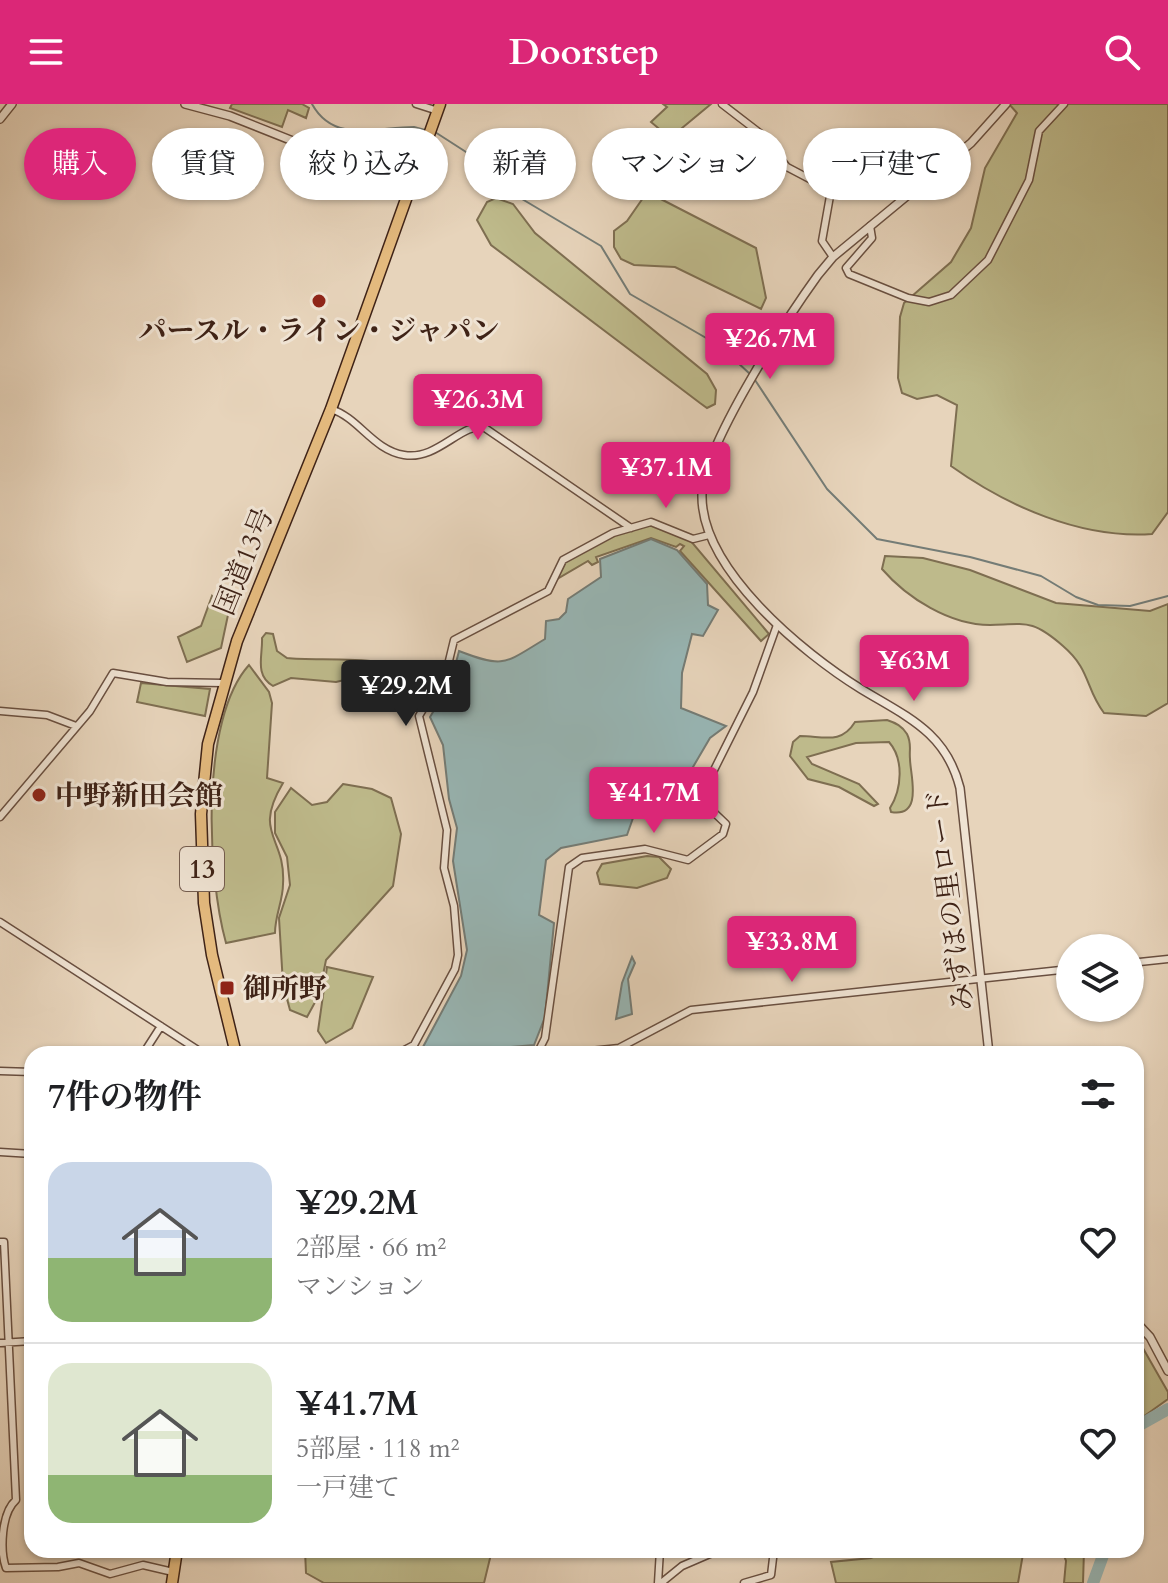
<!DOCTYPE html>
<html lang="ja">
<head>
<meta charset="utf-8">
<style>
  :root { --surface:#fff; --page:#f6f6f6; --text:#202124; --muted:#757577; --line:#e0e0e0; --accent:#db2777 }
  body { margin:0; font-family:Cardo,"Noto Serif JP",serif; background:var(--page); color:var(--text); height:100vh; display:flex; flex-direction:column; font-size:30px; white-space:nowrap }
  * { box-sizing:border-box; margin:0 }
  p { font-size:26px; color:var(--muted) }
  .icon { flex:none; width:44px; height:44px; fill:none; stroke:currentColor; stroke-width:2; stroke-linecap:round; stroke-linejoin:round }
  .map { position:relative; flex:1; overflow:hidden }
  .details { position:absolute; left:24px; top:942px; width:1120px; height:512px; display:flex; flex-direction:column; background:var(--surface); border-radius:24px; box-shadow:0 2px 6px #0004 }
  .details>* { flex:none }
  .guide { position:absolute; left:24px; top:24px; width:1120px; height:72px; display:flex; gap:16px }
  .buttons { position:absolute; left:1056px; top:830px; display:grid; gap:16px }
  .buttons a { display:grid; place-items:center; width:88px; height:88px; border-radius:50%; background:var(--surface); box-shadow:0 2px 6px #0004; font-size:40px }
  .price { position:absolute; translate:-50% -68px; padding:0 18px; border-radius:8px; background:var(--accent); color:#fff; font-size:26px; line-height:52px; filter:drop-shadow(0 2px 4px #0008) }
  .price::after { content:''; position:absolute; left:50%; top:48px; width:24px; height:18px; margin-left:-12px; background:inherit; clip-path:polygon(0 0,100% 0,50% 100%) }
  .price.active { background:#222; color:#fff }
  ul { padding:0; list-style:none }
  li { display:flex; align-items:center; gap:24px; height:200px; padding:0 24px }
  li+li { border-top:2px solid var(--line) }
  li span { display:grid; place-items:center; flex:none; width:224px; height:160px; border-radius:24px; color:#555 }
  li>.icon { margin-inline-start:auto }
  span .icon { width:96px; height:96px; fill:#fffc; stroke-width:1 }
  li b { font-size:34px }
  h2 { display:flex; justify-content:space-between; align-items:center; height:96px; padding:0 24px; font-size:34px }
  .pill { padding:0 28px; border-radius:36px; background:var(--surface); box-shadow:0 2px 6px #0004; font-size:28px; line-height:72px }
  .pill.active { background:var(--accent); color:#fff }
  header { display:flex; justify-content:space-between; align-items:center; height:104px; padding:0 24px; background:var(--accent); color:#fff; font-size:36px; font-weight:700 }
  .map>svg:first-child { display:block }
</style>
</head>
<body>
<header><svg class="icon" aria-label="menu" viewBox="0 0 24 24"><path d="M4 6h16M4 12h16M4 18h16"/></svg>Doorstep<svg class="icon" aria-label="search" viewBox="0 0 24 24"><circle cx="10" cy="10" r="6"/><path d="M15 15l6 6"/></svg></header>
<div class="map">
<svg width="1168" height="1479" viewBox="0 0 1168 1479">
  <rect width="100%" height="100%" fill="#e7d4bb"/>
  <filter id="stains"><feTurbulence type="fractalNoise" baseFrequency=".0025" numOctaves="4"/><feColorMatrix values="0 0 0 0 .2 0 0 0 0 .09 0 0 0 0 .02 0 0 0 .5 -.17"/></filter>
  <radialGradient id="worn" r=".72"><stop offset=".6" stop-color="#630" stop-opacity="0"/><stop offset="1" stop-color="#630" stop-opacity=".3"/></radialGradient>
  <!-- green -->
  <path fill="#beba8b" stroke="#7e6e51" stroke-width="2" d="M 232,0 L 302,0 L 309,4 L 306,14 L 288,6 L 282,23 L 230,4 Z
    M 663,0 L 711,0 L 670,34 L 651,18 L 667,3 Z
    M 1009,0 L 1168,0 L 1168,408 L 1152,430 C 1081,435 1007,402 951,362 L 957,301 L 937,291 L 917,295 L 902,289 L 898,274 L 900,213 L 904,199 L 951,158 L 971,124 L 985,64 L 1017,9 Z
    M 653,91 L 756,144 L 766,194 L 761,205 L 675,163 L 634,161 L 621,155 L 614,143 L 614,127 L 627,117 L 643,94 Z
    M 496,94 L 513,100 L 535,129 L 707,270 L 716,286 L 715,300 L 707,304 L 700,299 L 491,141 L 477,116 L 487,98 Z
    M 647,421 L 657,421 L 690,436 L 769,530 L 761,537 L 680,447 L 684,442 L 680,440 L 676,443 L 651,434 L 596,453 L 598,458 L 592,461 L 588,457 L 557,475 L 565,457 L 616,430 Z
    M 885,452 L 923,454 L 970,466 L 1056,499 L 1150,507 L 1168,500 L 1168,599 L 1146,612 L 1104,609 C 1085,584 1091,566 1063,542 C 1032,515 1026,520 990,521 C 950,521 907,494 882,465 Z
    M 212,492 L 228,511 L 221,544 L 187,558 L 178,533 L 201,522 Z
    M 266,529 L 273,530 L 277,547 L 287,554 C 319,558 397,548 416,574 L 413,579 L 387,572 L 366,571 L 336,578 L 291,574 L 273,582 C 254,571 263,551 262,534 Z
    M 249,561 L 269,588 L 272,599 L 267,674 L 283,679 C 252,731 286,732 283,780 C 283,797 275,811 275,829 L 226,839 C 207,771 200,615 249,561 Z
    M 141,579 L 210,585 L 205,612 L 137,598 Z
    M 887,616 C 896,619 902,622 907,630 C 912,640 909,645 910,655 C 910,670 924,714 891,708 L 890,704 C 902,685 904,655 889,638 L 856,639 L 807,653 L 812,660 L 859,680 L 878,700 L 874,702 L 839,683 L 808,675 L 790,652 L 793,638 L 800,632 C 823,632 841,641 855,618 Z
    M 343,680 L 372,685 L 391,694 L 401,730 L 393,782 L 326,856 L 319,891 L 307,913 L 290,906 L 283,880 L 279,814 L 290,781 L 287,753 L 275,729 L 275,708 L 291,684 L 312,701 L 327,698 Z
    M 647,752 L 659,753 L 671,765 L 667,774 L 637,784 L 600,780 L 597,769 L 602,760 Z
    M 327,863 L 373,873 L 352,924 L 326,939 L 318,927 Z
    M 1136,1232 L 1168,1288 L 1168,1295 L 1136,1318 Z
    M 305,1446 L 492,1446 L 484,1479 L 324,1479 L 306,1469 Z
    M 889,1446 L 1023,1446 L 1023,1450 L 1018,1479 L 836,1479 L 831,1458 L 871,1454 Z
    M 1062,1446 L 1084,1446 L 1083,1479 L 1064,1479 L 1066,1457 Z"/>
  <!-- water -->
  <path fill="#98b7b6" stroke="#747c76" stroke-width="2" d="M 651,435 L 677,446 L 707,480 L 708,501 L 718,506 L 703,532 L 692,530 L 682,569 L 681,604 L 726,622 L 710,634 L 683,680 L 669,680 L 633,714 L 627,731 L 561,744 L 546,756 L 539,811 L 554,819 L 545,913 L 534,941 L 467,947 L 423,943 L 461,872 L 467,846 L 453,757 L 457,724 L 449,695 L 443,641 L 430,613 L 451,578 L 459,547 C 505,565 505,559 545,535 L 546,517 L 559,515 L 566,508 L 568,495 L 601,473 L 600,455 Z
    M 632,853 L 635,859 L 628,875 L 632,910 L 616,915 L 622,879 Z"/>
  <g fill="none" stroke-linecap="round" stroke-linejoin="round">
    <!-- stream -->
    <path stroke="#747c76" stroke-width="2" d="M 312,0 C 334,40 376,23 414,23 L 425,26
      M 435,28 L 480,57 L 522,95 L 601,142 L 630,190 L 720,242 L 751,271
      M 755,276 L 827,385 L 877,435 L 970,453 L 1041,472 L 1076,493 L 1098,501 L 1130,502 L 1168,492"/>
    <!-- river -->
    <path stroke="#98b7b6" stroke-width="12" d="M 1136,1323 L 1168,1305
      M 1093,1479 L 1105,1446"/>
    <defs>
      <path id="minor" d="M 416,0 L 438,7
        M 722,0 L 761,30 L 787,63 L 825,83 L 830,92 L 822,137 L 833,153
        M 870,122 L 872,134 L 846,164 L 849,170 L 908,194 L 929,198 L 951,191 L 988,156 L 1029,76 L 1039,27 L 1064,0
        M 331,305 C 359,314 373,346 404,351 C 438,357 462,317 485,324 L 631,424
        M 0,607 L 47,611 L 76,622
        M 0,713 L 90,607 L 113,569 L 167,578 L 223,579
        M 0,818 L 204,950
        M 1130,859 L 1168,855
        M 143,950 L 161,922
        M 397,950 L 414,941 L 455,865 L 458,851 L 454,802 L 444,764 L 447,726 L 419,612 L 447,565 L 454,536 L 548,487 L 563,456 L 613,429 L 651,418 L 693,435 L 709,431
        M 537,950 L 545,934 L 569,763 L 582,754 L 645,745 L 688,756 L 723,730 L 726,720 L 704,699 L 703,688 L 753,588 L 777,521
        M 562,950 L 619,944 L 691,906 L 1070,865
        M 0,967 L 32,968
        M 0,1048 L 32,1050
        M 0,1138 L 4,1138 L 16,1396 C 1,1409 0,1447 6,1464 L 58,1463 L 79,1459 L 110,1470 L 143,1461 L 173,1468
        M 0,1239 L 32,1237
        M 787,1446 L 790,1448
        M 658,1479 L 660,1446
        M 661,1479 L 682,1462 L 719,1446
        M 744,1479 L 771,1471 L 774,1446"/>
      <path id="tertiary" d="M 185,0 L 230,12 L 411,84
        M 0,15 L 12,0
        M 989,950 L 960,684 C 946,628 907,613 861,585 C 803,549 700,465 702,390 C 704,341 787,214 818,171 L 833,153 L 971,39 L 1006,0
        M 1136,1218 L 1150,1233 L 1168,1267"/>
      <path id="trunk" d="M 236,950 L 212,851 L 204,799 L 201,710 L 208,640 L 237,537 L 331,305 L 440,0
        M 172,1479 L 177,1446"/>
    </defs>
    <!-- minor casing -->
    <use href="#minor" stroke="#694f40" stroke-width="9"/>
    <!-- tertiary casing -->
    <use href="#tertiary" stroke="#694f40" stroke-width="10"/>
    <!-- trunk casing -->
    <use href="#trunk" stroke="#3f2317" stroke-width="13"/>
    <!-- minor -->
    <use href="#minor" stroke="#efe3d3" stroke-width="6"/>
    <!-- tertiary -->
    <use href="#tertiary" stroke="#efe3d3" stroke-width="7"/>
    <!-- trunk -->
    <use href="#trunk" stroke="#e4ba7e" stroke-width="10"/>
  </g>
  <!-- markers -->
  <g fill="#8f2418" stroke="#efe3d3" stroke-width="3">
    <circle cx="319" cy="197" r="8"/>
    <circle cx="39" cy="691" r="8"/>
    <rect x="219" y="876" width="16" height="16" rx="4"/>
  </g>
  <g text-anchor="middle" stroke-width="6" stroke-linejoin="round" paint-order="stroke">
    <!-- shield labels -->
    <rect fill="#efe3d3" stroke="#745d4f" stroke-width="2" x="180" y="743" width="44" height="44" rx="6"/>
    <g font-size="26" font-weight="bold" fill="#3f2317">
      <text x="202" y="774">13</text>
    </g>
    <!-- poi labels -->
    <g font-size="28" font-weight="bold" fill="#3f2317" stroke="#efe3d3" text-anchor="start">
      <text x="319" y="236" text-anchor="middle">パースル・ライン・ジャパン</text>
      <text x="55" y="701">中野新田会館</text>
      <text x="243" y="894">御所野</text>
    </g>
    <!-- street labels -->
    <g font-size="28" fill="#3f2317" stroke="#efe3d3">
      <text transform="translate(243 457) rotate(-68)" y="10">国道13号</text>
      <text transform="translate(949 796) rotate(-97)" y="10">みずほの里ロード</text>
    </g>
  </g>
  <rect width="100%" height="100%" filter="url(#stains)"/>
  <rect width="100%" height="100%" fill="url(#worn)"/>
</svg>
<div class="buttons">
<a><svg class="icon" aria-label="layers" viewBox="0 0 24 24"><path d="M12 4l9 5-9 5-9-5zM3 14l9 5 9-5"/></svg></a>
</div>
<b class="price" style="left:770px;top:277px">¥26.7M</b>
<b class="price" style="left:478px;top:338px">¥26.3M</b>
<b class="price" style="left:666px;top:406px">¥37.1M</b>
<b class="price" style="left:914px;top:599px">¥63M</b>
<b class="price active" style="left:406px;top:624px">¥29.2M</b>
<b class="price" style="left:654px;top:731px">¥41.7M</b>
<b class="price" style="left:792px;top:880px">¥33.8M</b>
<div class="guide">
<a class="pill active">購入</a>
<a class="pill">賃貸</a>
<a class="pill">絞り込み</a>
<a class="pill">新着</a>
<a class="pill">マンション</a>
<a class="pill">一戸建て</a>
</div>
<section class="details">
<h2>7件の物件<svg class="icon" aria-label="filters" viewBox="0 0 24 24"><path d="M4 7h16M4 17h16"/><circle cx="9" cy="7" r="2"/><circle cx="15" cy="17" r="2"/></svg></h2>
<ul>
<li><span style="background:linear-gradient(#c9d6e8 60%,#8fb573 0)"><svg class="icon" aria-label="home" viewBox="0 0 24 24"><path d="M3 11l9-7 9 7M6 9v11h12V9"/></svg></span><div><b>¥29.2M</b><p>2部屋 · 66 m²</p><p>マンション</p></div><svg class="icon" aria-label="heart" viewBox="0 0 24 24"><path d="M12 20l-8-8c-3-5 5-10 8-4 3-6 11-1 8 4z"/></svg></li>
<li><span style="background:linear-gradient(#dfe7d0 70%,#8fb573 0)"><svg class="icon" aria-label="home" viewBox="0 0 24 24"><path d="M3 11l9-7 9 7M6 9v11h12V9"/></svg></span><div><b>¥41.7M</b><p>5部屋 · 118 m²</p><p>一戸建て</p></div><svg class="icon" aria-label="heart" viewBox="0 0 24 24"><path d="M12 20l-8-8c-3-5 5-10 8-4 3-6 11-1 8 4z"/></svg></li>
</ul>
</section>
</div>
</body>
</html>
